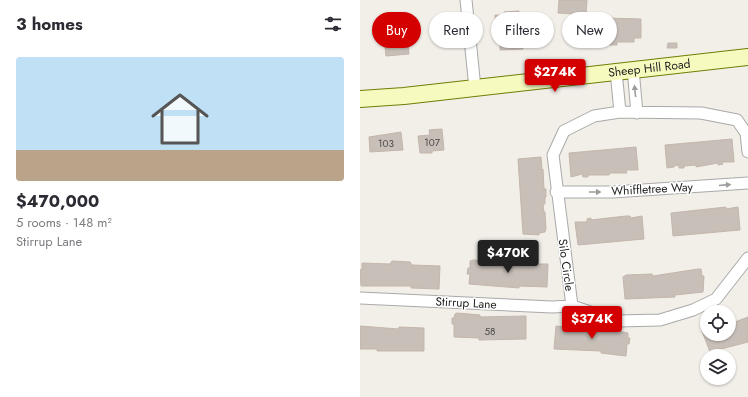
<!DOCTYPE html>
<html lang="en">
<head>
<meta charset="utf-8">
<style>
  :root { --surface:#fff; --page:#f2f2f3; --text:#2b2b33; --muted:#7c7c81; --accent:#d40000 }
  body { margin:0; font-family:Jost,sans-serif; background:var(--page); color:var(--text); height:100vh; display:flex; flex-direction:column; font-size:15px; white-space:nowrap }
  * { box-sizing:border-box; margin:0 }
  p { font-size:13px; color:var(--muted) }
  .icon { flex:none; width:22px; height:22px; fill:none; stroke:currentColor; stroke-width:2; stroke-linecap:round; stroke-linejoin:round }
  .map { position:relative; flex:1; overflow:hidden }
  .details { display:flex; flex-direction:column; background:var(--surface); width:360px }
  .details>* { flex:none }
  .hud { position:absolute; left:12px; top:12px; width:316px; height:36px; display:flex; gap:8px }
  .buttons { position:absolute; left:340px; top:305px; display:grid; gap:8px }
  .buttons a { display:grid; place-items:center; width:36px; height:36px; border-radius:50%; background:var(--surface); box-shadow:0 1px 3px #0004; font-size:20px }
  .price { position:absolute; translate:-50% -34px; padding:0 9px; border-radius:4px; background:var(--accent); color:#fff; font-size:13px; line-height:26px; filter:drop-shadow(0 1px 2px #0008) }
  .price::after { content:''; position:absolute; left:50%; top:24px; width:12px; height:9px; margin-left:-6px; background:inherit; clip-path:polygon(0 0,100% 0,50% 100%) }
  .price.active { background:#222; color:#fff }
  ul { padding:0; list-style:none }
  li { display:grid; align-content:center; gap:8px; height:212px; padding:0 16px }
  li span { display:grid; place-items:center; height:124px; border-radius:4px; color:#555 }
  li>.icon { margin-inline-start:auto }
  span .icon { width:72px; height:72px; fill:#fffc; stroke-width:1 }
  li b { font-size:17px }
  h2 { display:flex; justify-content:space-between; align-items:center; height:48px; padding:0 16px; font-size:17px }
  .pill { padding:0 14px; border-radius:18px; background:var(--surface); box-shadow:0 1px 3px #0004; font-size:14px; line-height:36px }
  .pill.active { background:var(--accent); color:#fff }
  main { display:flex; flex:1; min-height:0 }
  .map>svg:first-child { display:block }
</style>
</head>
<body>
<main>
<section class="details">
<h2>3 homes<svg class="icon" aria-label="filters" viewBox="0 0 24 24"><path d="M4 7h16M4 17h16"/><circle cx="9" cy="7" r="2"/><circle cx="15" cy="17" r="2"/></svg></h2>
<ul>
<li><span style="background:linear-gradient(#bfe0f5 75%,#b9a48a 0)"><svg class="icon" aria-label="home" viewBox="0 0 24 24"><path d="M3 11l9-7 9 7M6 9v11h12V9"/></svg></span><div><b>$470,000</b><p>5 rooms · 148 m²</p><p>Stirrup Lane</p></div></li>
</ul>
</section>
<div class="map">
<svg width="388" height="397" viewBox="0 0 388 397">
  <rect width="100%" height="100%" fill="#f2efe9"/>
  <!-- building -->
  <path fill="#c7bfb8" stroke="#c4b6ab" d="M 199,0 L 227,0 L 226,15 L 217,14 L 217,16 L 213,16 L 213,14 L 198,13 Z
    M 159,11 L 159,14 L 165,14 L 166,44 L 163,44 L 163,49 L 140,50 L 140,38 L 136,39 L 135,15 L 145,15 L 144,12 Z
    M 38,16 L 39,29 L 42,29 L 42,32 L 47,31 L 49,54 L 26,56 L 25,47 L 23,46 L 22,43 L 25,40 L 24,33 L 28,33 L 28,28 L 30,28 L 30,17 Z
    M 246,18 L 281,19 L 281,38 L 274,38 L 274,42 L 257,42 L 257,45 L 249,45 Z
    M 308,43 L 317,43 L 317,48 L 307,48 Z
    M 82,129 L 84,150 L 72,151 L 72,153 L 60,153 L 58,136 L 70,135 L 69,130 Z
    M 41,132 L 43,150 L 10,152 L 9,137 Z
    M 372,139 L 374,162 L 362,162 L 363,164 L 358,165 L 358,163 L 336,167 L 336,165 L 324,166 L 324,168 L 319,168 L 319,165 L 314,166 L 314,167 L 307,168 L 305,145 Z
    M 276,147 L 278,170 L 266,170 L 267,173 L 250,173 L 249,175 L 228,175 L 228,177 L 223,177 L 222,174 L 211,177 L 209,153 Z
    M 181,157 L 182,170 L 183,169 L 184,189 L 186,189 L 186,197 L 185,197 L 185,204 L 183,204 L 184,212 L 185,212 L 186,229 L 185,232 L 179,233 L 179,235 L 163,234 L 158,159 Z
    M 366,207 L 366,209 L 378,207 L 380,230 L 313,236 L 311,213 Z
    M 266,216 L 270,216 L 271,218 L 282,216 L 284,239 L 218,245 L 215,222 L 227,222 L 227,219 L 231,218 L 231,220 Z
    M 113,260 L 138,262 L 138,264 L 188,264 L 187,287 L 159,286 L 159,288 L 109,284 L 110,274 L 107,274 L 108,268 L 110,268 L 110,261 Z
    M 32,261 L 50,262 L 52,265 L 80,266 L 79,289 L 51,288 L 51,286 L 1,286 L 0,270 L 2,269 L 2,263 L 30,264 Z
    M 338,269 L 341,269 L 342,276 L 344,276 L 343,292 L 315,295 L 315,297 L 265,299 L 263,277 L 266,275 L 292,274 L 293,276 Z
    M 97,313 L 120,315 L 120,317 L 166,316 L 166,339 L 119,340 L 119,338 L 94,337 L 94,324 L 92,324 L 92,318 L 94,318 L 95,314 Z
    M 388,317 L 388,342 L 350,352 L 342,331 L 347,328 L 347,334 L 369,334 L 369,322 L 375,322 Z
    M 228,325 L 237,326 L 237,328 L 242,328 L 243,331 L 251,332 L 252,330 L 268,333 L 268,338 L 270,338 L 269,344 L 267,344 L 266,356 L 241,353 L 241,351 L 194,349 L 196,326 L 222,329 L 224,326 L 227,327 Z
    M 0,326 L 39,329 L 39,327 L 64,328 L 64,351 L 17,351 L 17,349 L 0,349 Z"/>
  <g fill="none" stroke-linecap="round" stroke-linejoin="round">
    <defs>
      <path id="street" d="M 106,0 L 115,88
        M 273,69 L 277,113
        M 256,71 L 260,112
        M 388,152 L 386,133 L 377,120 L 341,113 L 260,112 L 234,116 L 204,131 L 193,155 L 212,306 L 258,321 L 300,320 L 333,310 L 356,299 L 388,258
        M 196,192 L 253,192 L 388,183
        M 0,298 L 192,307 L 212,306"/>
      <g id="secondary">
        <path id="s1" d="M 0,99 L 44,96 L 388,57"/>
      </g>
    </defs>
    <!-- street casing -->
    <use href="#street" stroke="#a9a9a9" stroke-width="13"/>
    <!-- secondary casing -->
    <use href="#secondary" stroke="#707d05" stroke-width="18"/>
    <!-- street -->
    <use href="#street" stroke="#fff" stroke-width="11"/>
    <!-- secondary -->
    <use href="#secondary" stroke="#f7fabf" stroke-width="16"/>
  </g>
  <!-- one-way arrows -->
  <defs><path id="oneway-solid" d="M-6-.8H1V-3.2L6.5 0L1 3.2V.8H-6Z"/></defs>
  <g fill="#9c9c9c">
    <use href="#oneway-solid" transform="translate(275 91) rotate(-96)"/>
    <use href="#oneway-solid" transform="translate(365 185) rotate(-5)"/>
    <use href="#oneway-solid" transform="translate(235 192)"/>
  </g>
  <g text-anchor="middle" stroke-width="3" stroke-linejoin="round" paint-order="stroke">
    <!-- number labels -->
    <g font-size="10" fill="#4b4948">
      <text x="72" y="146">107</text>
      <text x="26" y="147">103</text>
      <text x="130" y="335">58</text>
    </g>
    <!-- street labels -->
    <g font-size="12" fill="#222" stroke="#fff">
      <text dy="4" stroke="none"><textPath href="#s1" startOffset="291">Sheep Hill Road</textPath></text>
      <text transform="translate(292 189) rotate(-3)" y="4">Whiffletree Way</text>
      <text transform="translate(206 265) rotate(82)" y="4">Silo Circle</text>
      <text transform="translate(106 303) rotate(3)" y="4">Stirrup Lane</text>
    </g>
  </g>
</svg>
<div class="buttons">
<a><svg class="icon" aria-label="locate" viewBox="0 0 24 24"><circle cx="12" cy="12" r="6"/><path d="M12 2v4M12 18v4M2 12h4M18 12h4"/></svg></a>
<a><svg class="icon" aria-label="layers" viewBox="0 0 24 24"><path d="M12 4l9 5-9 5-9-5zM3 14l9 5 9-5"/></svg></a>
</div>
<b class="price" style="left:195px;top:93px">$274K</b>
<b class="price active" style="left:148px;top:274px">$470K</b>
<b class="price" style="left:232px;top:340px">$374K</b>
<div class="hud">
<a class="pill active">Buy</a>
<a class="pill">Rent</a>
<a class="pill">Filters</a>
<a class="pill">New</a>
</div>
</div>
</main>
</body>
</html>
